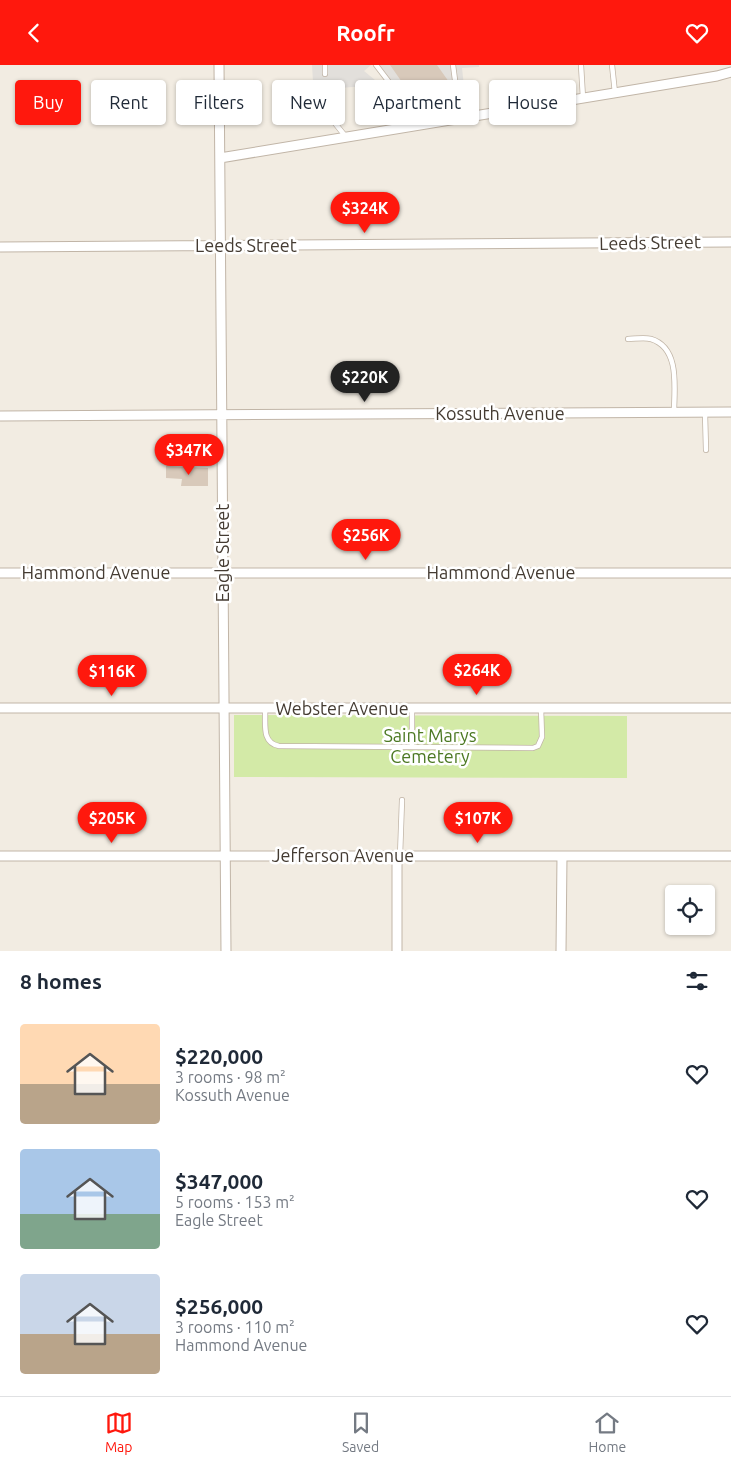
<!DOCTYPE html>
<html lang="en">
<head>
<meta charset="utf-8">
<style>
  :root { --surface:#fff; --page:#f2f2f3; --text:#1f2937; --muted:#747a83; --line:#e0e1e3; --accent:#ff180d }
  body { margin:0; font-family:Ubuntu,sans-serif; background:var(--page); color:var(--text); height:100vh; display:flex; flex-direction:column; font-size:19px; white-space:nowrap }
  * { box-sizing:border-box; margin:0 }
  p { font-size:16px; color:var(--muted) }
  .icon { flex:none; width:28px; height:28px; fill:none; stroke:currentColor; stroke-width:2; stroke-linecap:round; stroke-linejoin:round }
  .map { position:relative; height:886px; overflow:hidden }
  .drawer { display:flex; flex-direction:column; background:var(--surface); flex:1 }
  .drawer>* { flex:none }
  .guide { position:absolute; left:15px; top:15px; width:701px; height:45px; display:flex; gap:10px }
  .buttons { position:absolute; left:665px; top:820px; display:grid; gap:10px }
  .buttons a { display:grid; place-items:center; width:50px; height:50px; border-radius:5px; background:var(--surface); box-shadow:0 1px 4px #0004; font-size:25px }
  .price { position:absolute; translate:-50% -42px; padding:0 11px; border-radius:18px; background:var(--accent); color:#fff; font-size:16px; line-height:32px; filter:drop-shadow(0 1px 2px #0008) }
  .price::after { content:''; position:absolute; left:50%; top:30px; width:15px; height:11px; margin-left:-8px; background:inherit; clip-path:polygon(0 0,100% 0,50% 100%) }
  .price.selected { background:#222; color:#fff }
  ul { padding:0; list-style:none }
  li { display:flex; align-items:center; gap:15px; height:125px; padding:0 20px }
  li span { display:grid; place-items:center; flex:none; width:140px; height:100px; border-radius:5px; color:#555 }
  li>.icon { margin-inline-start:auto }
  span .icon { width:60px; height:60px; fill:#fffc; stroke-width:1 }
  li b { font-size:21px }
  h2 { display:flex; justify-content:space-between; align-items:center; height:60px; padding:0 20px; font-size:21px }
  .pill { padding:0 18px; border-radius:5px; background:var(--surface); box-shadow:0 1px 4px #0004; font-size:18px; line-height:45px }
  .pill.selected { background:var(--accent); color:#fff }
  header { display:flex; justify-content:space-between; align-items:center; height:65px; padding:0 20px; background:var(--accent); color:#fff; font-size:22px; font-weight:600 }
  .tabs { display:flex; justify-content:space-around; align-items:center; height:70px; border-top:1px solid var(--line); background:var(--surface); font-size:14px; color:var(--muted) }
  .tabs a { display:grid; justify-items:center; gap:2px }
  .tabs .selected { color:var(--accent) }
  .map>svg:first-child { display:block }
</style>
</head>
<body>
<header><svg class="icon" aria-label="back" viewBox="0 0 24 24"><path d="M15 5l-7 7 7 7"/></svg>Roofr<svg class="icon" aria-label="heart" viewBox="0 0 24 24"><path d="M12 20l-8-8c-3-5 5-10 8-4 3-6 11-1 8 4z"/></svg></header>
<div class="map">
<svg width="731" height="886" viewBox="0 0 731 886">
  <rect width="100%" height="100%" fill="#f2ece2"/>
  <!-- green -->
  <path fill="#d3eaa7" d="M 234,650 L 627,651 L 627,713 L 234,712 Z"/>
  <!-- parking -->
  <path fill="#e2dfdb" d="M 312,0 L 371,0 L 364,6 L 381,20 L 339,23 L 313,17 Z
    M 378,0 L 479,0 L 479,2 L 462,3 L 467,49 L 420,51 Z"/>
  <!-- building -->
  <path fill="#d8c9ba" d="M 390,0 L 437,0 L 449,17 L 418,40 Z
    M 166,401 L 208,403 L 208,421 L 181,421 L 182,414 L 166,413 Z"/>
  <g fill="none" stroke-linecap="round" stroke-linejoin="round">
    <defs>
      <path id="service" d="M 325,0 L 325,9
        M 376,0 L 421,59
        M 453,0 L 455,15 L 456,53
        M 581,0 L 583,33
        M 612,0 L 615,28
        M 328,31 L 330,52 L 346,72
        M 628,274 C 635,274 644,272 651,274 C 681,283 674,325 674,348
        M 705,348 L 706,385
        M 265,644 C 266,658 261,678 279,681 L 533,683 L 538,681 L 542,672 L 541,643
        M 412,682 L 412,643
        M 400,791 L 402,735"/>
      <path id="minor" d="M 219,0 L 226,886
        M 220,93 L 717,11 L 731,7
        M 0,182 L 731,177
        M 0,351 L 731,347
        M 0,508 L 731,508
        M 0,643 L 731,643
        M 0,791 L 731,791
        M 397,791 L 397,886
        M 561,886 L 562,791"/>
    </defs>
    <!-- service casing -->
    <use href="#service" stroke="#c1b5a7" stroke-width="6"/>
    <!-- minor casing -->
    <use href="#minor" stroke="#c1b5a7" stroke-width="11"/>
    <!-- service -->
    <use href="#service" stroke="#fff" stroke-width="4.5"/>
    <!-- minor -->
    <use href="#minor" stroke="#fff" stroke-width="9"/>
  </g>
  <g text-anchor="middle" stroke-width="5" stroke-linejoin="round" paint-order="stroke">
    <!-- street labels -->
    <g font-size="18" fill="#443b32" stroke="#fff">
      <text transform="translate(650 178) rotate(-1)" y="6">Leeds Street</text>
      <text x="246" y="187">Leeds Street</text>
      <text x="500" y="355">Kossuth Avenue</text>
      <text transform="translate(223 488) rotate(-90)" y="6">Eagle Street</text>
      <text x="96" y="514">Hammond Avenue</text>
      <text x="501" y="514">Hammond Avenue</text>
      <text x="342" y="650">Webster Avenue</text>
      <text x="343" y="797">Jefferson Avenue</text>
    </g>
    <!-- park labels -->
    <g font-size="18" fill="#4c7923" stroke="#fff">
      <text x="430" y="677">Saint Marys<tspan x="430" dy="21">Cemetery</tspan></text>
    </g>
  </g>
</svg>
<div class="buttons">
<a><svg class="icon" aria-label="locate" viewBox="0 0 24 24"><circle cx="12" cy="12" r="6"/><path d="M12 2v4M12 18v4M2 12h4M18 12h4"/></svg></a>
</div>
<b class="price" style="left:365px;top:169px">$324K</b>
<b class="price selected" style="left:365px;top:338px">$220K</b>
<b class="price" style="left:189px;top:411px">$347K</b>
<b class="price" style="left:366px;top:496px">$256K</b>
<b class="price" style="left:477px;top:631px">$264K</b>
<b class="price" style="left:112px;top:632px">$116K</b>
<b class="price" style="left:112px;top:779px">$205K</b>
<b class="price" style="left:478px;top:779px">$107K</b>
<div class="guide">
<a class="pill selected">Buy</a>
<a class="pill">Rent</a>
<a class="pill">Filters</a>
<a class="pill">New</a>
<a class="pill">Apartment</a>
<a class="pill">House</a>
</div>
</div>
<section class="drawer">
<h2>8 homes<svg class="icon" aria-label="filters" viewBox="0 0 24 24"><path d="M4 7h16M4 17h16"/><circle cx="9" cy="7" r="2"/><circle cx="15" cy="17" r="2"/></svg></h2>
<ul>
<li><span style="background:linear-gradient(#ffd9b3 60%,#b9a48a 0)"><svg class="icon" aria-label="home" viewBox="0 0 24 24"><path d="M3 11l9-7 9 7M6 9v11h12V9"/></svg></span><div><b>$220,000</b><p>3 rooms · 98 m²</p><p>Kossuth Avenue</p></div><svg class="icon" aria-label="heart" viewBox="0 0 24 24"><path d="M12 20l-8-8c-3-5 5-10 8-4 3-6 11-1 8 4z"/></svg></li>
<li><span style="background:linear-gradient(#a9c7e8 65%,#7fa58c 0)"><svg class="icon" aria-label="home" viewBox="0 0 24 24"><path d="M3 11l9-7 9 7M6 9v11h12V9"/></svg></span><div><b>$347,000</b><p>5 rooms · 153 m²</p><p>Eagle Street</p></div><svg class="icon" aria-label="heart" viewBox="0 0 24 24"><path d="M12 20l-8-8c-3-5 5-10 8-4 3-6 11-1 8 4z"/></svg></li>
<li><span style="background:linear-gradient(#c9d6e8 60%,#b9a48a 0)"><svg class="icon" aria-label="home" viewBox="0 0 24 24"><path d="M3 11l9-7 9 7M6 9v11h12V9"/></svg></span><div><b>$256,000</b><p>3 rooms · 110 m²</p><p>Hammond Avenue</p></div><svg class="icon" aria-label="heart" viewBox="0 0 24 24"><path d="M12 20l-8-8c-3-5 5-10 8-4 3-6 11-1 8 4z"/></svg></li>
</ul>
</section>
<nav class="tabs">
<a class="selected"><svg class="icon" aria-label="map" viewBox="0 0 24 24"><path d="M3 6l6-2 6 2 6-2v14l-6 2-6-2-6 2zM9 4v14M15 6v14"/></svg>Map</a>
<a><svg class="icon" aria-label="saved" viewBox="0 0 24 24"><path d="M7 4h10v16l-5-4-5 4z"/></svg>Saved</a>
<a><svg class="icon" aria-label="home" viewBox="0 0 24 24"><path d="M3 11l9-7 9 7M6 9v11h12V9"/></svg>Home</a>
</nav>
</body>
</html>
